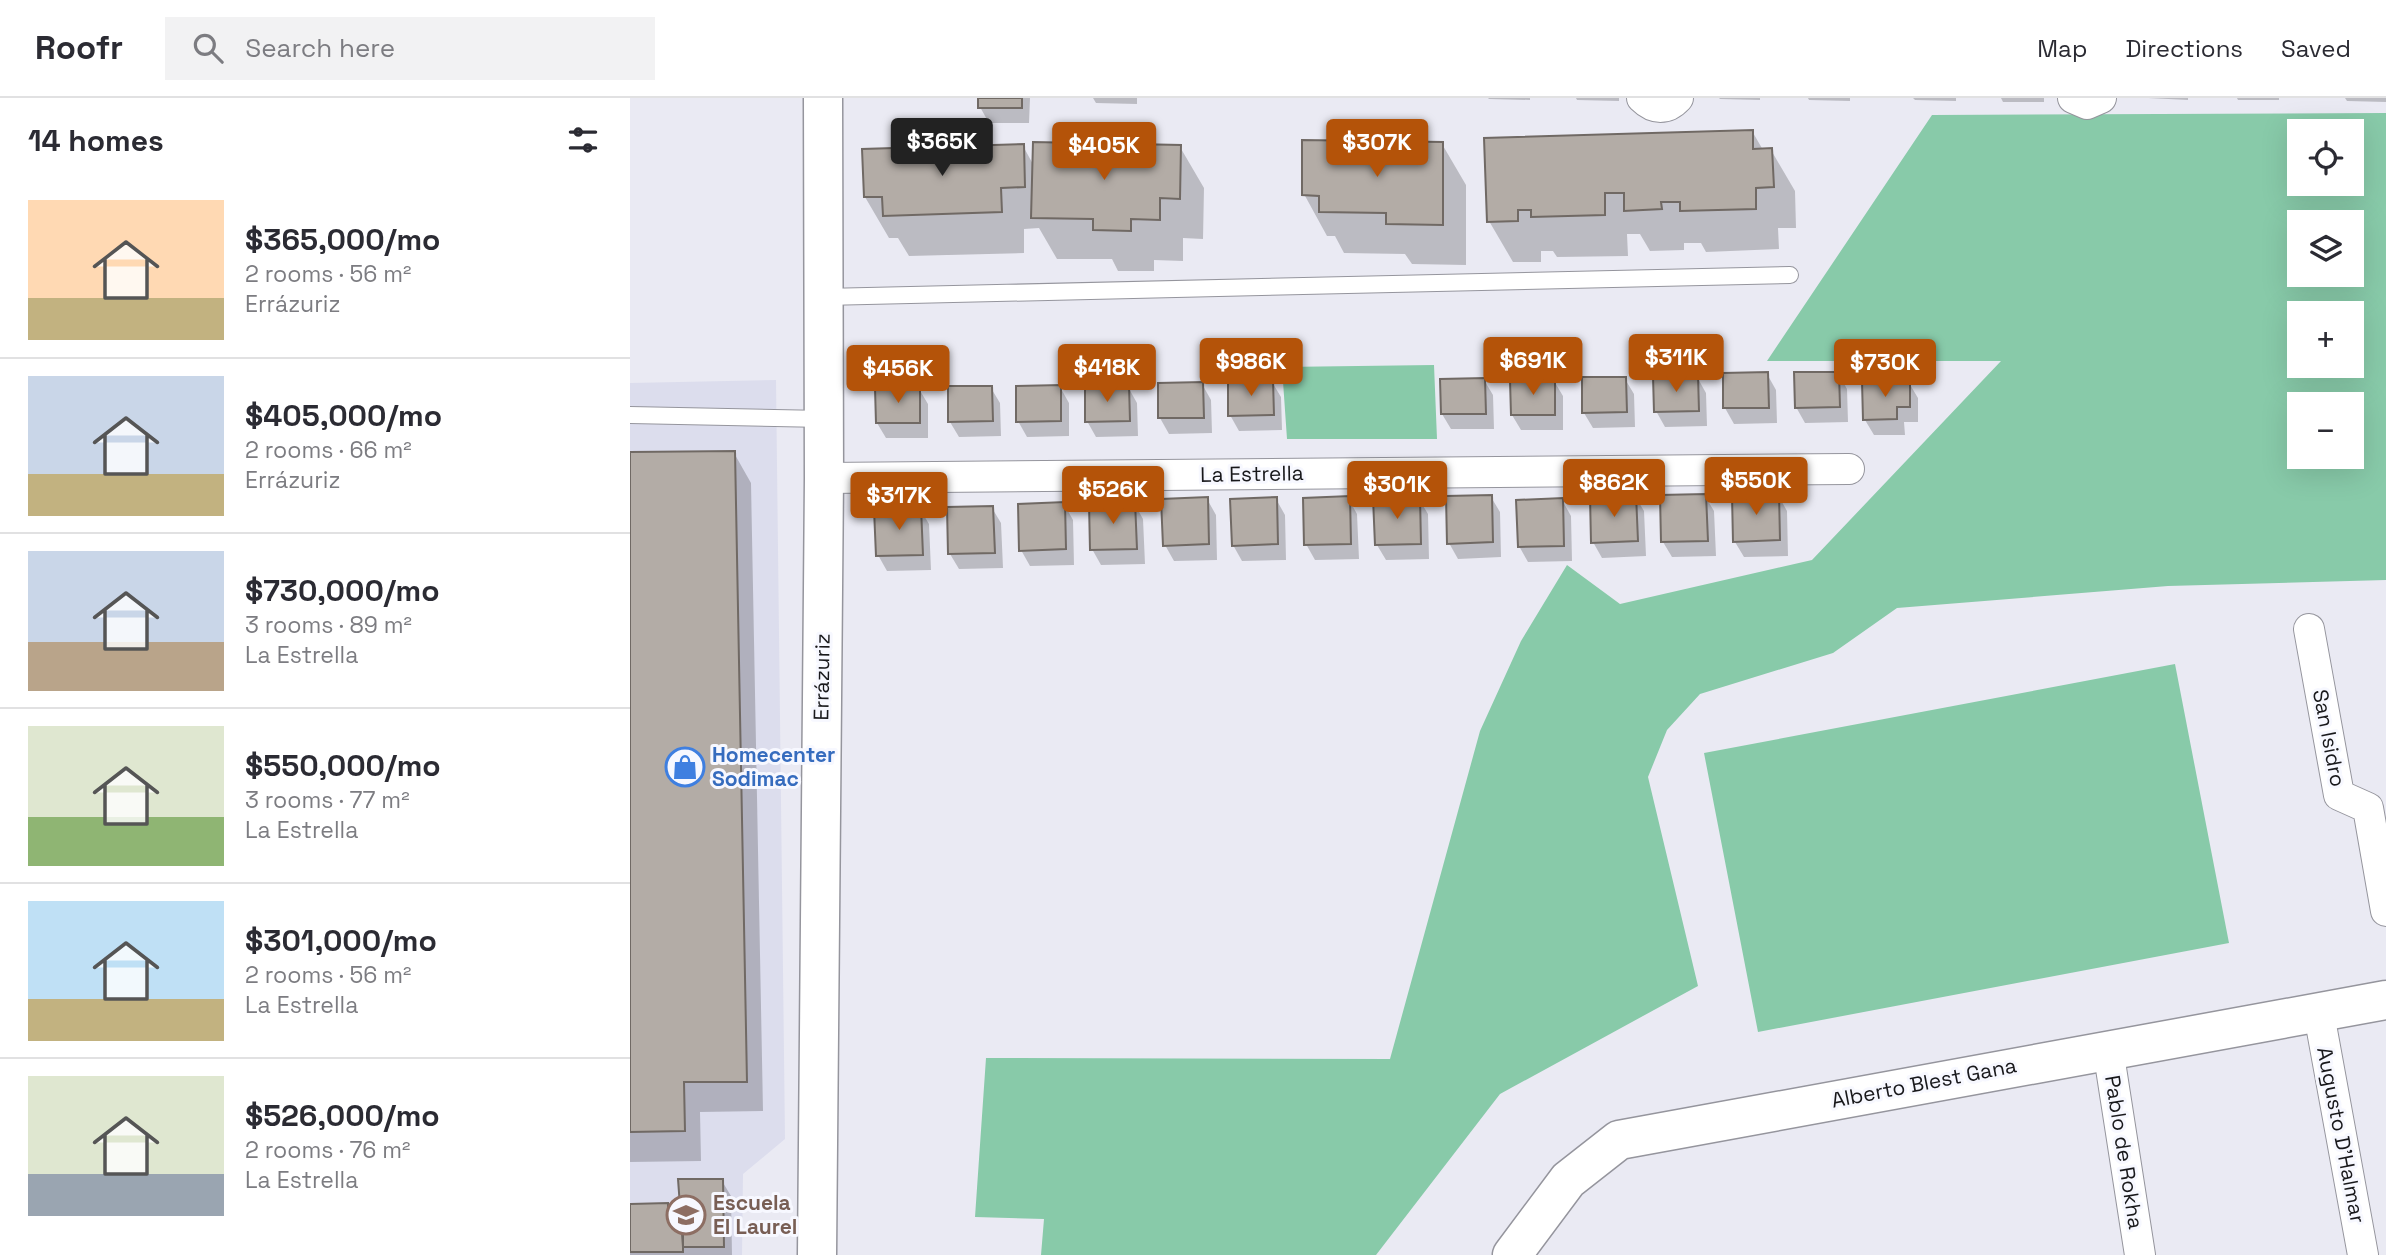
<!DOCTYPE html>
<html lang="en">
<head>
<meta charset="utf-8">
<style>
  :root { --surface:#fff; --page:#f2f2f3; --text:#2b2b33; --muted:#7c7c81; --line:#e1e1e2; --accent:#b45309 }
  body { margin:0; font-family:"Space Grotesk",sans-serif; background:var(--page); color:var(--text); height:100vh; display:flex; flex-direction:column; font-size:26px; white-space:nowrap }
  * { box-sizing:border-box; margin:0 }
  p { font-size:23px; color:var(--muted) }
  .icon { flex:none; width:38px; height:38px; fill:none; stroke:currentColor; stroke-width:2; stroke-linecap:round; stroke-linejoin:round }
  .map { position:relative; flex:1; overflow:hidden }
  .details { display:flex; flex-direction:column; background:var(--surface); width:630px }
  .details>* { flex:none }
  .controls { position:absolute; left:1657px; top:21px; display:grid; gap:14px }
  .controls a { display:grid; place-items:center; width:77px; height:77px; border-radius:0px; background:var(--surface); box-shadow:0 7px 28px #0002; font-size:35px }
  .price { position:absolute; translate:-50% -60px; padding:0 16px; border-radius:7px; background:var(--accent); color:#fff; font-size:23px; line-height:46px; filter:drop-shadow(0 2px 4px #0008) }
  .price::after { content:''; position:absolute; left:50%; top:42px; width:21px; height:16px; margin-left:-10px; background:inherit; clip-path:polygon(0 0,100% 0,50% 100%) }
  .price.on { background:#222; color:#fff }
  ul { padding:0; list-style:none }
  li { display:flex; align-items:center; gap:21px; height:175px; padding:0 28px }
  li+li { border-top:2px solid var(--line) }
  li span { display:grid; place-items:center; flex:none; width:196px; height:140px; border-radius:0px; color:#555 }
  li>.icon { margin-inline-start:auto }
  span .icon { width:84px; height:84px; fill:#fffc; stroke-width:1 }
  li b { font-size:30px }
  h2 { display:flex; justify-content:space-between; align-items:center; height:84px; padding:0 28px; font-size:30px }
  header { display:flex; align-items:center; gap:42px; box-sizing:border-box; height:98px; padding:0 35px; background:var(--surface); border-bottom:2px solid var(--line) }
  header strong { font-size:33px }
  nav { display:flex; gap:38px; margin-inline-start:auto; font-size:24px }
  .search { width:490px; height:63px; background:var(--page); display:flex; align-items:center; gap:18px; box-sizing:border-box; padding:0 24px; border-radius:0px; color:var(--muted); font-size:26px }
  main { display:flex; flex:1; min-height:0 }
  .map>svg:first-child { display:block }
</style>
</head>
<body>
<header>
<strong>Roofr</strong>
<div class="search"><svg class="icon" aria-label="search" viewBox="0 0 24 24"><circle cx="10" cy="10" r="6"/><path d="M15 15l6 6"/></svg>Search here</div>
<nav><a>Map</a><a>Directions</a><a>Saved</a></nav>
</header>
<main>
<section class="details">
<h2>14 homes<svg class="icon" aria-label="filters" viewBox="0 0 24 24"><path d="M4 7h16M4 17h16"/><circle cx="9" cy="7" r="2"/><circle cx="15" cy="17" r="2"/></svg></h2>
<ul>
<li><span style="background:linear-gradient(#ffd9b3 70%,#c2b280 0)"><svg class="icon" aria-label="home" viewBox="0 0 24 24"><path d="M3 11l9-7 9 7M6 9v11h12V9"/></svg></span><div><b>$365,000/mo</b><p>2 rooms · 56 m²</p><p>Errázuriz</p></div></li>
<li><span style="background:linear-gradient(#c9d6e8 70%,#c2b280 0)"><svg class="icon" aria-label="home" viewBox="0 0 24 24"><path d="M3 11l9-7 9 7M6 9v11h12V9"/></svg></span><div><b>$405,000/mo</b><p>2 rooms · 66 m²</p><p>Errázuriz</p></div></li>
<li><span style="background:linear-gradient(#c9d6e8 65%,#b9a48a 0)"><svg class="icon" aria-label="home" viewBox="0 0 24 24"><path d="M3 11l9-7 9 7M6 9v11h12V9"/></svg></span><div><b>$730,000/mo</b><p>3 rooms · 89 m²</p><p>La Estrella</p></div></li>
<li><span style="background:linear-gradient(#dfe7d0 65%,#8fb573 0)"><svg class="icon" aria-label="home" viewBox="0 0 24 24"><path d="M3 11l9-7 9 7M6 9v11h12V9"/></svg></span><div><b>$550,000/mo</b><p>3 rooms · 77 m²</p><p>La Estrella</p></div></li>
<li><span style="background:linear-gradient(#bfe0f5 70%,#c2b280 0)"><svg class="icon" aria-label="home" viewBox="0 0 24 24"><path d="M3 11l9-7 9 7M6 9v11h12V9"/></svg></span><div><b>$301,000/mo</b><p>2 rooms · 56 m²</p><p>La Estrella</p></div></li>
<li><span style="background:linear-gradient(#dfe7d0 70%,#9aa5b1 0)"><svg class="icon" aria-label="home" viewBox="0 0 24 24"><path d="M3 11l9-7 9 7M6 9v11h12V9"/></svg></span><div><b>$526,000/mo</b><p>2 rooms · 76 m²</p><p>La Estrella</p></div></li>
</ul>
</section>
<div class="map">
<svg width="1756" height="1157" viewBox="0 0 1756 1157">
  <rect width="100%" height="100%" fill="#eaeaf3"/>
  <!-- built -->
  <path fill="#dcdded" d="M 146,282 L 155,1041 L 113,1076 L 112,1157 L 0,1157 L 0,285 Z"/>
  <!-- green -->
  <path fill="#88caa9" fill-rule="evenodd" d="M 1756,15 L 1756,482 L 1538,488 L 1267,510 L 1203,555 L 1070,596 L 1037,632 L 1018,679 L 1068,888 L 870,996 L 746,1157 L 411,1157 L 414,1121 L 345,1119 L 356,960 L 760,961 L 850,633 L 891,543 L 937,467 L 990,506 L 1182,462 L 1371,263 L 1137,263 L 1302,17 ZM 1670,33 L 1722,33 L 1722,86 L 1670,86 ZM 1670,124 L 1722,124 L 1722,177 L 1670,177 ZM 1670,215 L 1722,215 L 1722,268 L 1670,268 ZM 1670,306 L 1722,306 L 1722,359 L 1670,359 Z
    M 804,267 L 807,341 L 657,341 L 652,269 Z
    M 1545,566 L 1599,845 L 1128,934 L 1074,655 Z"/>
  <!-- shadow -->
  <path fill="#0003" d="M 350,0 L 400,0 L 399,25 L 359,25 L 350,9 Z
    M 463,0 L 507,0 L 507,6 L 466,5 Z
    M 858,0 L 900,0 L 900,2 L 859,1 Z
    M 946,0 L 989,0 L 989,3 L 947,2 Z
    M 1089,0 L 1130,0 L 1130,2 L 1090,1 Z
    M 1178,0 L 1220,0 L 1220,3 L 1179,2 Z
    M 1283,0 L 1326,0 L 1326,3 L 1285,2 Z
    M 1371,0 L 1414,0 L 1414,4 L 1373,4 Z
    M 1518,0 L 1558,0 L 1558,2 Z
    M 1607,0 L 1649,0 L 1649,2 L 1608,2 Z
    M 1715,0 L 1756,0 L 1756,4 L 1717,3 Z
    M 1122,33 L 1133,52 L 1141,52 L 1165,93 L 1166,130 L 1148,130 L 1149,151 L 1076,154 L 1071,145 L 1054,145 L 1054,152 L 1020,153 L 1010,136 L 997,136 L 998,158 L 927,159 L 923,153 L 911,153 L 911,164 L 883,164 L 859,123 L 856,42 Z
    M 812,46 L 836,87 L 836,167 L 782,166 L 775,156 L 714,155 L 705,138 L 697,138 L 674,96 Z
    M 393,48 L 404,68 L 550,49 L 574,90 L 573,141 L 553,140 L 553,163 L 524,162 L 524,173 L 488,173 L 482,161 L 427,161 L 409,130 L 394,131 L 394,155 L 279,158 L 268,140 L 259,140 L 235,99 Z
    M 1208,275 L 1217,291 L 1218,324 L 1175,325 L 1166,309 Z
    M 1095,276 L 1137,276 L 1146,292 L 1147,325 L 1104,326 L 1095,310 Z
    M 1067,279 L 1076,295 L 1077,328 L 1035,329 L 1026,313 Z
    M 995,281 L 1004,296 L 1005,329 L 963,330 L 954,315 Z
    M 854,282 L 863,297 L 864,331 L 821,331 L 812,316 Z
    M 924,283 L 933,298 L 933,332 L 891,332 L 882,317 Z
    M 642,284 L 651,299 L 652,332 L 609,333 L 600,317 Z
    M 1279,285 L 1288,300 L 1288,324 L 1274,324 L 1275,337 L 1244,337 L 1235,322 Z
    M 530,286 L 572,286 L 581,302 L 582,335 L 539,336 L 530,320 Z
    M 430,289 L 439,305 L 439,338 L 397,339 L 388,323 Z
    M 498,289 L 507,305 L 508,338 L 466,339 L 457,323 Z
    M 361,290 L 370,305 L 371,338 L 329,339 L 320,324 Z
    M 289,291 L 298,306 L 298,340 L 256,340 L 247,325 Z
    M 104,355 L 121,385 L 133,1013 L 70,1014 L 71,1063 L 0,1064 L 0,356 Z
    M 1148,397 L 1157,413 L 1158,458 L 1114,459 L 1105,444 Z
    M 1005,398 L 1014,413 L 1016,458 L 972,460 L 963,444 Z
    M 1075,398 L 1084,413 L 1086,458 L 1042,459 L 1033,444 Z
    M 861,399 L 870,414 L 871,459 L 828,461 L 819,445 Z
    M 718,400 L 727,416 L 729,461 L 685,462 L 676,446 Z
    M 577,401 L 586,417 L 587,462 L 544,463 L 535,447 Z
    M 646,401 L 655,417 L 656,462 L 612,463 L 603,447 Z
    M 789,401 L 798,416 L 799,461 L 756,462 L 747,447 Z
    M 932,402 L 941,418 L 942,463 L 898,464 L 889,448 Z
    M 504,405 L 513,421 L 515,466 L 471,467 L 462,451 Z
    M 434,406 L 443,422 L 444,467 L 400,468 L 391,452 Z
    M 362,410 L 371,425 L 373,470 L 329,471 L 320,456 Z
    M 290,411 L 299,426 L 301,472 L 257,473 L 248,457 Z
    M 92,1083 L 101,1098 L 102,1157 L 0,1157 L 0,1108 L 37,1107 L 41,1115 L 51,1115 Z"/>
  <!-- building -->
  <path fill="#b3aca6" stroke="#706964" stroke-width="2" d="M 348,0 L 392,0 L 392,10 L 348,10 Z
    M 1123,32 L 1123,51 L 1142,50 L 1144,89 L 1126,90 L 1126,111 L 1050,113 L 1050,104 L 1031,104 L 1032,111 L 994,113 L 994,95 L 975,95 L 975,117 L 901,119 L 901,112 L 888,112 L 888,123 L 857,124 L 854,40 Z
    M 672,42 L 813,44 L 813,127 L 756,126 L 756,115 L 689,114 L 689,98 L 672,97 Z
    M 403,44 L 551,47 L 550,101 L 530,100 L 530,122 L 501,121 L 501,133 L 463,132 L 463,121 L 401,120 Z
    M 394,46 L 395,89 L 371,90 L 372,114 L 253,118 L 252,99 L 234,99 L 232,51 Z
    M 1138,274 L 1139,310 L 1093,310 L 1093,275 Z
    M 1164,274 L 1209,274 L 1210,309 L 1165,310 Z
    M 1068,277 L 1069,313 L 1024,314 L 1023,278 Z
    M 952,279 L 996,279 L 997,314 L 952,315 Z
    M 855,280 L 856,316 L 811,316 L 810,281 Z
    M 925,281 L 925,317 L 881,317 L 880,282 Z
    M 598,282 L 643,282 L 644,317 L 598,318 Z
    M 1232,283 L 1280,283 L 1280,309 L 1267,309 L 1267,321 L 1233,322 Z
    M 573,284 L 574,320 L 528,320 L 528,285 Z
    M 431,287 L 431,323 L 386,324 L 386,288 Z
    M 499,287 L 500,323 L 455,324 L 455,288 Z
    M 318,288 L 362,288 L 363,323 L 318,324 Z
    M 290,289 L 290,325 L 246,325 L 245,290 Z
    M 105,353 L 117,984 L 54,984 L 55,1033 L 0,1034 L 0,354 Z
    M 1149,395 L 1150,442 L 1103,444 L 1102,397 Z
    M 1006,396 L 1008,443 L 961,445 L 960,398 Z
    M 1076,396 L 1078,443 L 1031,444 L 1030,397 Z
    M 862,397 L 863,444 L 817,446 L 816,398 Z
    M 720,398 L 721,446 L 674,447 L 673,400 Z
    M 578,399 L 579,446 L 533,448 L 531,401 Z
    M 647,399 L 648,446 L 602,448 L 600,401 Z
    M 790,399 L 791,446 L 745,447 L 743,400 Z
    M 933,400 L 934,448 L 888,449 L 886,402 Z
    M 505,403 L 507,451 L 460,452 L 459,405 Z
    M 435,404 L 436,451 L 389,453 L 388,406 Z
    M 363,408 L 365,455 L 318,456 L 317,409 Z
    M 291,409 L 293,457 L 246,458 L 244,411 Z
    M 48,1081 L 93,1081 L 94,1149 L 53,1149 Z
    M 38,1105 L 38,1114 L 53,1113 L 53,1154 L 0,1154 L 0,1106 Z"/>
  <g fill="none" stroke-linecap="round" stroke-linejoin="round">
    <defs>
      <path id="lane" d="M 194,199 L 1160,177
        M 0,317 L 194,321"/>
      <path id="street" d="M 1012,0 C 1024,12 1037,12 1048,0
        M 1443,0 L 1457,6 L 1471,0
        M 194,380 L 1219,371
        M 1679,531 L 1709,697 L 1738,710 L 1756,813
        M 1689,916 L 1733,1157
        M 1478,951 L 1510,1157"/>
      <path id="secondary" d="M 187,1157 L 194,380 L 193,0
        M 882,1157 L 938,1082 L 989,1042 L 1756,902"/>
    </defs>
    <!-- lane casing -->
    <use href="#lane" stroke="#95959d" stroke-width="18"/>
    <!-- street casing -->
    <use href="#street" stroke="#95959d" stroke-width="32"/>
    <!-- secondary casing -->
    <use href="#secondary" stroke="#95959d" stroke-width="41"/>
    <!-- lane -->
    <use href="#lane" stroke="#fff" stroke-width="16"/>
    <!-- street -->
    <use href="#street" stroke="#fff" stroke-width="30"/>
    <!-- secondary -->
    <use href="#secondary" stroke="#fff" stroke-width="38"/>
  </g>
  <!-- icons -->
  <defs>
    <symbol id="shop-ring" viewBox="-11 -11 22 22"><circle r="9.5" fill="#f7f8ff" stroke="#3f7fe0" stroke-width="1.5"/><path d="M-5-2.5h2.3a2.7 3.5 0 0 1 5.4 0H5L5.5 6h-11ZM-1.5-2.5h3a1.5 2.3 0 0 0-3 0Z" fill="#3f7fe0"/></symbol>
    <symbol id="school-ring" viewBox="-11 -11 22 22"><circle r="9.5" fill="#f7f8ff" stroke="#8d6e63" stroke-width="1.5"/><path d="M0-5L7-2L0 1L-7-2ZM-4 1L0 2.5L4 1V4Q0 6-4 4Z" fill="#8d6e63"/></symbol>
  </defs>
  <g fill-rule="evenodd">
    <use href="#shop-ring" x="33" y="647" width="44" height="44"/>
    <use href="#school-ring" x="34" y="1095" width="44" height="44"/>
  </g>
  <g text-anchor="middle" stroke-width="6" stroke-linejoin="round" paint-order="stroke">
    <!-- street labels -->
    <g font-size="21" fill="#18181b" stroke="#f7f8ff">
      <text transform="translate(622 376) rotate(-1)" y="7">La Estrella</text>
      <text transform="translate(192 579) rotate(-89)" y="7">Errázuriz</text>
      <text transform="translate(1699 640) rotate(79)" y="7">San Isidro</text>
      <text transform="translate(1294 985) rotate(-11)" y="7">Alberto Blest Gana</text>
      <text transform="translate(1711 1037) rotate(79)" y="7">Augusto D'Halmar</text>
      <text transform="translate(1494 1054) rotate(81)" y="7">Pablo de Rokha</text>
    </g>
    <!-- shop labels -->
    <g font-size="21" font-weight="bold" fill="#366cbe" stroke="#f7f8ff" text-anchor="start">
      <text x="82" y="664">Homecenter<tspan x="82" dy="24">Sodimac</tspan></text>
    </g>
    <!-- education labels -->
    <g font-size="21" font-weight="bold" fill="#785e54" stroke="#f7f8ff" text-anchor="start">
      <text x="83" y="1112">Escuela<tspan x="83" dy="24">El Laurel</tspan></text>
    </g>
  </g>
</svg>
<div class="controls">
<a><svg class="icon" aria-label="locate" viewBox="0 0 24 24"><circle cx="12" cy="12" r="6"/><path d="M12 2v4M12 18v4M2 12h4M18 12h4"/></svg></a>
<a><svg class="icon" aria-label="layers" viewBox="0 0 24 24"><path d="M12 4l9 5-9 5-9-5zM3 14l9 5 9-5"/></svg></a>
<a>+</a>
<a>−</a>
</div>
<b class="price on" style="left:312px;top:80px">$365K</b>
<b class="price" style="left:747px;top:81px">$307K</b>
<b class="price" style="left:474px;top:84px">$405K</b>
<b class="price" style="left:1046px;top:296px">$311K</b>
<b class="price" style="left:903px;top:299px">$691K</b>
<b class="price" style="left:621px;top:300px">$986K</b>
<b class="price" style="left:1255px;top:301px">$730K</b>
<b class="price" style="left:477px;top:306px">$418K</b>
<b class="price" style="left:268px;top:307px">$456K</b>
<b class="price" style="left:1126px;top:419px">$550K</b>
<b class="price" style="left:984px;top:421px">$862K</b>
<b class="price" style="left:767px;top:423px">$301K</b>
<b class="price" style="left:483px;top:428px">$526K</b>
<b class="price" style="left:269px;top:434px">$317K</b>
</div>
</main>
</body>
</html>
